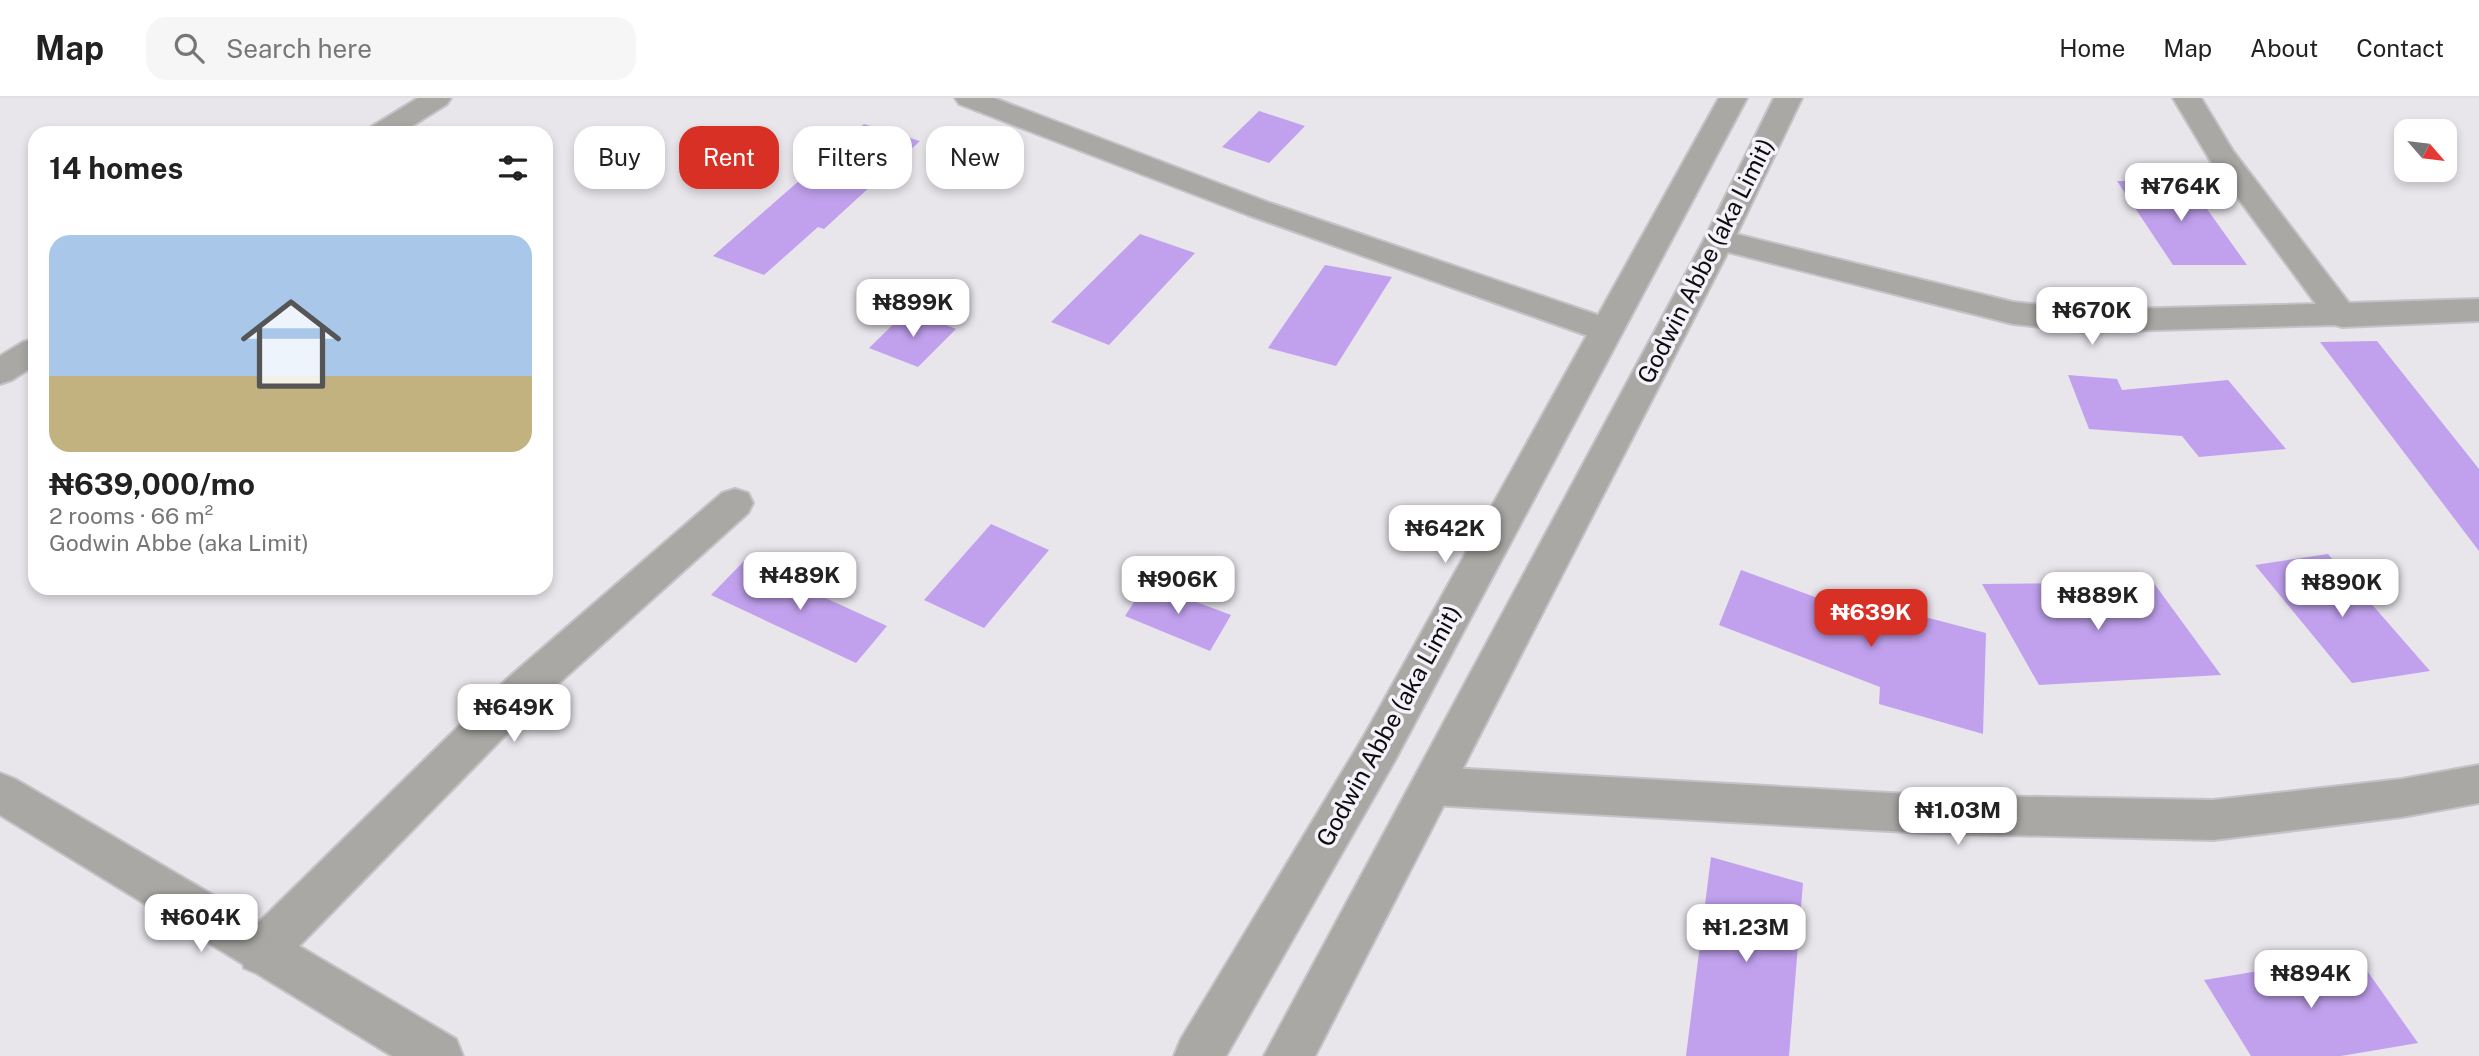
<!DOCTYPE html>
<html lang="en">
<head>
<meta charset="utf-8">
<style>
  :root { --surface:#fff; --page:#f6f6f6; --text:#222; --muted:#767676; --line:#e0e0e0; --accent:#d93025 }
  body { margin:0; font-family:"Public Sans",sans-serif; background:var(--page); color:var(--text); height:100vh; display:flex; flex-direction:column; font-size:26px; white-space:nowrap }
  * { box-sizing:border-box; margin:0 }
  p { font-size:23px; color:var(--muted) }
  .icon { flex:none; width:38px; height:38px; fill:none; stroke:currentColor; stroke-width:2; stroke-linecap:round; stroke-linejoin:round }
  .map { position:relative; flex:1; overflow:hidden }
  .sheet { position:absolute; left:28px; top:28px; width:525px; height:469px; display:flex; flex-direction:column; background:var(--surface); border-radius:21px; box-shadow:0 4px 10px #0003 }
  .sheet>* { flex:none }
  .hud { position:absolute; left:574px; top:28px; width:665px; height:63px; display:flex; gap:14px }
  .needle { width:46px; rotate:118deg }
  .controls { position:absolute; left:2394px; top:21px; display:grid; gap:14px }
  .controls a { display:grid; place-items:center; width:63px; height:63px; border-radius:14px; background:var(--surface); box-shadow:0 4px 10px #0003; font-size:35px }
  .price { position:absolute; translate:-50% -60px; padding:0 16px; border-radius:14px; background:#fff; color:#222; font-size:23px; line-height:46px; filter:drop-shadow(0 2px 4px #0008) }
  .price::after { content:''; position:absolute; left:50%; top:42px; width:21px; height:16px; margin-left:-10px; background:inherit; clip-path:polygon(0 0,100% 0,50% 100%) }
  .price.current { background:var(--accent); color:#fff }
  ul { padding:0; list-style:none }
  li { display:grid; align-content:center; gap:14px; height:371px; padding:0 21px }
  li+li { border-top:2px solid var(--line) }
  li span { display:grid; place-items:center; height:217px; border-radius:21px; color:#555 }
  li>.icon { margin-inline-start:auto }
  span .icon { width:126px; height:126px; fill:#fffc; stroke-width:1 }
  li b { font-size:30px }
  h2 { display:flex; justify-content:space-between; align-items:center; height:84px; padding:0 21px; font-size:30px }
  .tag { padding:0 24px; border-radius:21px; background:var(--surface); box-shadow:0 4px 10px #0003; font-size:24px; line-height:63px }
  .tag.current { background:var(--accent); color:#fff }
  header { display:flex; align-items:center; gap:42px; box-sizing:border-box; height:98px; padding:0 35px; background:var(--surface); border-bottom:2px solid var(--line) }
  header strong { font-size:33px }
  nav { display:flex; gap:38px; margin-inline-start:auto; font-size:24px }
  .search { width:490px; height:63px; background:var(--page); display:flex; align-items:center; gap:18px; box-sizing:border-box; padding:0 24px; border-radius:21px; color:var(--muted); font-size:26px }
  .map>svg:first-child { display:block }
</style>
</head>
<body>
<header>
<strong>Map</strong>
<div class="search"><svg class="icon" aria-label="search" viewBox="0 0 24 24"><circle cx="10" cy="10" r="6"/><path d="M15 15l6 6"/></svg>Search here</div>
<nav><a>Home</a><a>Map</a><a>About</a><a>Contact</a></nav>
</header>
<div class="map">
<svg width="2479" height="958" viewBox="0 0 2479 958">
  <rect width="100%" height="100%" fill="#e8e5eb"/>
  <!-- building -->
  <path fill="#c1a1ee" d="M 1259,13 L 1305,28 L 1269,65 L 1222,49 Z
    M 864,26 L 920,43 L 824,131 L 818,129 L 764,177 L 713,158 Z
    M 2117,83 L 2187,83 L 2247,167 L 2173,167 Z
    M 1140,136 L 1195,155 L 1109,247 L 1051,224 Z
    M 1325,167 L 1392,179 L 1336,268 L 1268,250 Z
    M 908,212 L 956,231 L 918,269 L 869,250 Z
    M 2377,243 L 2479,371 L 2479,453 L 2320,244 Z
    M 2068,277 L 2117,281 L 2122,292 L 2228,282 L 2286,351 L 2199,359 L 2182,338 L 2089,331 Z
    M 991,426 L 1049,452 L 984,530 L 924,502 Z
    M 2328,456 L 2430,573 L 2352,585 L 2255,467 Z
    M 744,463 L 887,528 L 856,565 L 711,497 Z
    M 1741,472 L 1886,525 L 1887,509 L 1986,535 L 1983,636 L 1879,606 L 1880,589 L 1719,527 Z
    M 2153,484 L 2221,577 L 2039,587 L 1982,486 Z
    M 1146,485 L 1231,517 L 1210,553 L 1125,518 Z
    M 1711,759 L 1803,785 L 1789,958 L 1686,958 Z
    M 2356,857 L 2418,945 L 2341,958 L 2251,958 L 2204,882 Z"/>
  <g fill="none" stroke-linecap="round" stroke-linejoin="round">
    <defs>
      <path id="minor" d="M 418,0 L 451,0 L 447,6 L 401,35 L 367,35 L 371,29 Z
        M 955,0 L 994,0 L 1270,105 L 1618,224 L 1622,232 L 1618,240 L 1606,243 L 1594,240 L 1248,117 L 959,6 Z
        M 2173,0 L 2201,0 L 2233,53 L 2349,205 L 2479,201 L 2479,223 L 2342,229 L 2335,227 L 2085,234 L 2013,226 L 1708,149 L 1704,142 L 1708,135 L 1719,132 L 2013,204 L 2085,212 L 2316,206 L 2210,62 Z
        M 35,241 L 35,267 L 12,282 L 0,286 L 0,258 L 23,244 Z
        M 735,391 L 748,395 L 753,405 L 748,415 L 538,604 L 299,848 L 456,941 L 463,958 L 392,958 L 256,875 L 244,870 L 243,866 L 0,717 L 0,675 L 15,681 L 259,824 L 508,580 L 722,395 Z
        M 2479,667 L 2479,705 L 2402,719 L 2213,742 L 1925,735 L 1432,707 L 1417,701 L 1410,688 L 1417,675 L 1432,669 L 1925,697 L 2213,702 L 2402,681 Z"/>
      <path id="tertiary" d="M 1719,0 L 1747,0 L 1394,664 L 1226,958 L 1174,958 L 1181,941 L 1364,638 Z
        M 1774,0 L 1802,0 L 1734,142 L 1315,958 L 1264,958 L 1704,142 Z"/>
    </defs>
    <!-- minor casing -->
    <use href="#minor" stroke="#c5c2c8" stroke-width="4"/>
    <!-- tertiary casing -->
    <use href="#tertiary" stroke="#c5c2c8" stroke-width="4"/>
    <!-- minor -->
    <use href="#minor" fill="#aaa8a5" fill-rule="evenodd"/>
    <!-- tertiary -->
    <use href="#tertiary" fill="#aaa8a5" fill-rule="evenodd"/>
  </g>
  <g text-anchor="middle" stroke-width="7" stroke-linejoin="round" paint-order="stroke">
    <!-- street labels -->
    <g font-size="24" fill="#0d0c0e" stroke="#f5f3f9">
      <text transform="translate(1706 163) rotate(-63)" y="8">Godwin Abbe (aka Limit)</text>
      <text transform="translate(1389 628) rotate(-61)" y="8">Godwin Abbe (aka Limit)</text>
    </g>
  </g>
</svg>
<div class="controls">
<a><svg class="needle" viewBox="-14 -14 28 28"><path d="M0-13l5 13h-10z" fill="#e53935"/><path d="M0 13l5-13h-10z" fill="#767676"/></svg></a>
</div>
<b class="price" style="left:2181px;top:125px">₦764K</b>
<b class="price" style="left:913px;top:241px">₦899K</b>
<b class="price" style="left:2092px;top:249px">₦670K</b>
<b class="price" style="left:1445px;top:467px">₦642K</b>
<b class="price" style="left:800px;top:514px">₦489K</b>
<b class="price" style="left:1178px;top:518px">₦906K</b>
<b class="price" style="left:2342px;top:521px">₦890K</b>
<b class="price" style="left:2098px;top:534px">₦889K</b>
<b class="price current" style="left:1871px;top:551px">₦639K</b>
<b class="price" style="left:514px;top:646px">₦649K</b>
<b class="price" style="left:1958px;top:749px">₦1.03M</b>
<b class="price" style="left:201px;top:856px">₦604K</b>
<b class="price" style="left:1746px;top:866px">₦1.23M</b>
<b class="price" style="left:2311px;top:912px">₦894K</b>
<div class="hud">
<a class="tag">Buy</a>
<a class="tag current">Rent</a>
<a class="tag">Filters</a>
<a class="tag">New</a>
</div>
<section class="sheet">
<h2>14 homes<svg class="icon" aria-label="filters" viewBox="0 0 24 24"><path d="M4 7h16M4 17h16"/><circle cx="9" cy="7" r="2"/><circle cx="15" cy="17" r="2"/></svg></h2>
<ul>
<li><span style="background:linear-gradient(#a9c7e8 65%,#c2b280 0)"><svg class="icon" aria-label="home" viewBox="0 0 24 24"><path d="M3 11l9-7 9 7M6 9v11h12V9"/></svg></span><div><b>₦639,000/mo</b><p>2 rooms · 66 m²</p><p>Godwin Abbe (aka Limit)</p></div></li>
</ul>
</section>
</div>
</body>
</html>
